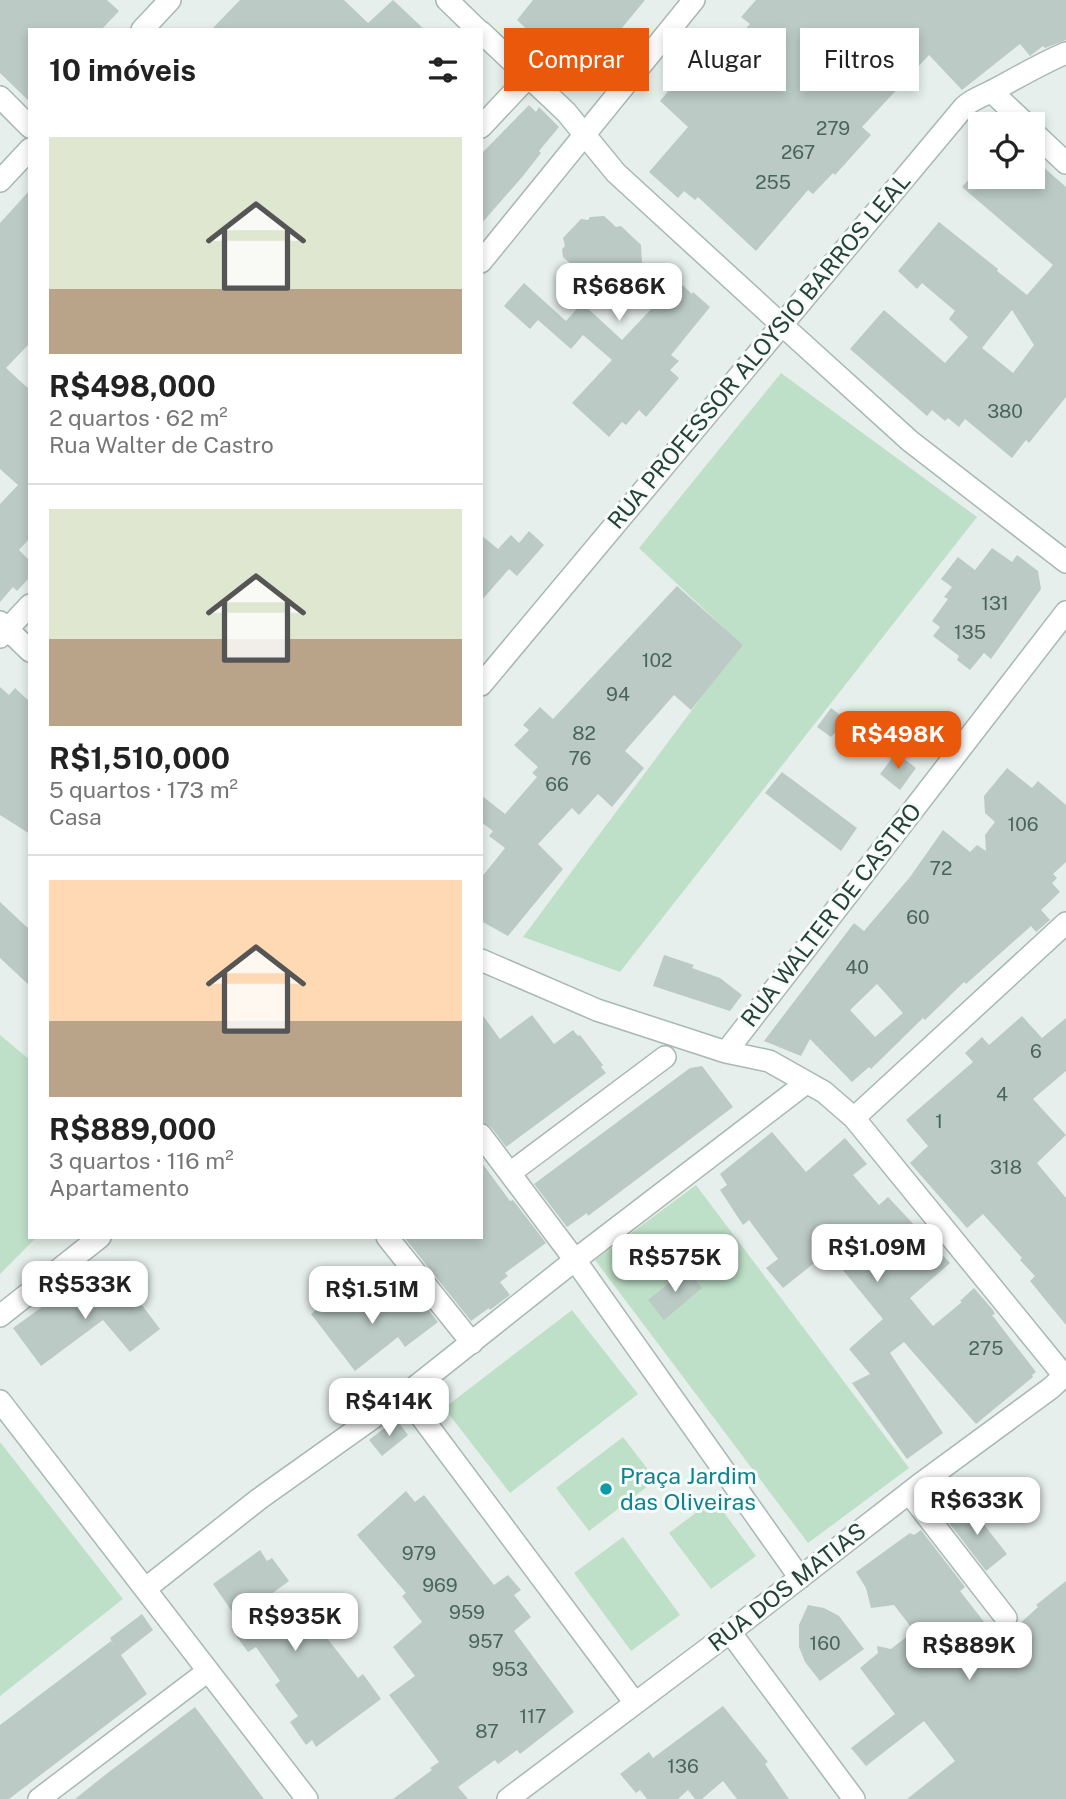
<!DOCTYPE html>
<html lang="pt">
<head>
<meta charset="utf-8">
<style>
  :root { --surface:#fff; --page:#f2f2f2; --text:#222; --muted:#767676; --line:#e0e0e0; --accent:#ea580c }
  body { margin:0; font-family:"Public Sans",sans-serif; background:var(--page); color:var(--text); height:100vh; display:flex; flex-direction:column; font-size:26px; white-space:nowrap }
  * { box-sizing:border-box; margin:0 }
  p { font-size:23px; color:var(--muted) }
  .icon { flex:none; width:38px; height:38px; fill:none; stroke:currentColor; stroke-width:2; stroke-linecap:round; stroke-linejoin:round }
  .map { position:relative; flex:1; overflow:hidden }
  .drawer { position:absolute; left:28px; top:28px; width:455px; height:1211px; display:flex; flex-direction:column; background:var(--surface); border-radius:0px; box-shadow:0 4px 10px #0003 }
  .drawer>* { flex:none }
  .hud { position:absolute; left:504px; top:28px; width:457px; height:63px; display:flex; gap:14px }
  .tools { position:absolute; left:968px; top:112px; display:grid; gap:14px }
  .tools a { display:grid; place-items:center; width:77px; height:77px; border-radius:0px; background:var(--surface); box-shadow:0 4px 10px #0003; font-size:35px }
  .price { position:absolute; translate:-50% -60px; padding:0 16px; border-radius:14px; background:#fff; color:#222; font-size:23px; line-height:46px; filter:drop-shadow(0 2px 4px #0008) }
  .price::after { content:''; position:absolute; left:50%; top:42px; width:21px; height:16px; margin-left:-10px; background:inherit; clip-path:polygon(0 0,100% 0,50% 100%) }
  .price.current { background:var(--accent); color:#fff }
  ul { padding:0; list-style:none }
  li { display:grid; align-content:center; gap:14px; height:371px; padding:0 21px }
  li+li { border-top:2px solid var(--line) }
  li span { display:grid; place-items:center; height:217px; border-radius:0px; color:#555 }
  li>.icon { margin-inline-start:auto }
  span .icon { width:126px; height:126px; fill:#fffc; stroke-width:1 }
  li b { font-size:30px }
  h2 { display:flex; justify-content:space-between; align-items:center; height:84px; padding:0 21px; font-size:30px }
  .pill { padding:0 24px; border-radius:0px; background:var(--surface); box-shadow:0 4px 10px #0003; font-size:24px; line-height:63px }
  .pill.current { background:var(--accent); color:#fff }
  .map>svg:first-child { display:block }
</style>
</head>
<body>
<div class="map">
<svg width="1066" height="1799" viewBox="0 0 1066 1799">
  <rect width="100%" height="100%" fill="#e6efeb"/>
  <!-- green -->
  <path fill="#bfe0c8" d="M 781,373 L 977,517 L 620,972 L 523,937 L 741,644 L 639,548 Z
    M 0,1035 L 30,1060 L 30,1237 L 37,1237 L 0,1274 Z
    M 696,1185 L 909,1468 L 808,1543 L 595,1260 Z
    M 572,1310 L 638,1394 L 510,1493 L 444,1408 Z
    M 623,1437 L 656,1480 L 589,1531 L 556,1488 Z
    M 0,1442 L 123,1599 L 0,1696 Z
    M 714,1499 L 756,1556 L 711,1589 L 669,1533 Z
    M 623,1537 L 680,1615 L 631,1651 L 574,1573 Z"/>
  <!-- building -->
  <path fill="#bbcac4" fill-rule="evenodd" d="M 0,0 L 107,0 L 119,11 L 101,30 L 30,30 L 30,102 L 0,73 Z
    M 240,0 L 344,0 L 368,23 L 393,0 L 425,30 L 211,30 Z
    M 533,0 L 645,0 L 570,91 L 523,44 L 532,34 L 517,20 Z
    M 756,0 L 1066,0 L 1066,40 L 1045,48 L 1043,46 L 1030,56 L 1020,44 L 962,90 L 929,55 L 862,127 L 871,135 L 835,175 L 833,173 L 813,194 L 808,190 L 756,251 L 698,197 L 695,200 L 684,191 L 678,198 L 649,172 L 688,127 L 660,101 L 679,78 L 683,82 L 715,49 L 723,55 L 750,24 L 741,17 Z
    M 529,105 L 536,112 L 539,107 L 559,127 L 539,151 L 541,153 L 523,176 L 481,224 L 481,154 Z
    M 1032,157 L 1066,187 L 1066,397 L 1029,443 L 1026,440 L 1012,458 L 965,419 L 959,427 L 948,418 L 945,421 L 932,410 L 927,416 L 850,349 L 884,310 L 945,363 L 968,337 L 949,319 L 955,311 L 922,283 L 917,289 L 898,271 L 939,222 L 998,269 L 997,271 L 1027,295 L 1053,265 L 962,187 L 971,177 L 1032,177 ZM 1012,310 L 1034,345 L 1013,373 L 982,348 Z
    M 30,190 L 30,343 L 6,368 L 30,390 L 30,538 L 19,550 L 30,561 L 30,577 L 17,591 L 13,587 L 0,602 L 0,504 L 18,485 L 0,469 L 0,223 Z
    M 604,216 L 616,227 L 621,226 L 641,245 L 643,280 L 659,263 L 692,294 L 693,292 L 710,307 L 671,355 L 679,361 L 670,370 L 679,378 L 646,417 L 639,410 L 626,425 L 622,422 L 609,437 L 572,403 L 612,360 L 583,335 L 571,349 L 538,320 L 530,329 L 504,306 L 524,283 L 566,321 L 582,303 L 622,340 L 653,307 L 621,278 L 605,295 L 563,257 L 562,249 L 565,246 L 563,238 L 581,219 L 588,220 L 590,217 Z
    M 529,531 L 544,545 L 517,576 L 509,569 L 481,601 L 481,535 L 498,549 L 511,535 L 519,543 Z
    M 992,548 L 1012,562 L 1017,555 L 1038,571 L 1041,589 L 991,659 L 984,653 L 970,670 L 957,660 L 959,656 L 933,636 L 940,627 L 932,621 L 948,599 L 944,597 L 952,587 L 941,579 L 958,557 L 975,570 Z
    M 677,586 L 743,645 L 691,710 L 674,695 L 625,751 L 644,768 L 612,807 L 598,794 L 579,815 L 572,808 L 538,844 L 563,869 L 508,936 L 481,921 L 481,878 L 505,848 L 489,836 L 493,831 L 481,822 L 481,795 L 505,814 L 537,777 L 532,773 L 538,767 L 514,745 L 529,730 L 523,725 L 540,707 L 553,719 Z
    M 0,687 L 9,695 L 15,688 L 30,702 L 30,834 L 0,815 Z
    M 831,708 L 847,720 L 831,737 L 817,727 Z
    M 896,753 L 916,768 L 900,790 L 880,774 Z
    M 1007,768 L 1032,788 L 1038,781 L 1066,805 L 1066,862 L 1053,874 L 1057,878 L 1052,883 L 1060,892 L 1041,910 L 1050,920 L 1036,932 L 1031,926 L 966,984 L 964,982 L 925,1020 L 923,1018 L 871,1069 L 869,1067 L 852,1082 L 810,1039 L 801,1056 L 764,1041 L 854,923 L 864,931 L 910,877 L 943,830 L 970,852 L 977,845 L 986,851 L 985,835 L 995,822 L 985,813 L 984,796 ZM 877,984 L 903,1013 L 875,1037 L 850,1010 Z
    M 782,772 L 857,828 L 841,851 L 765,793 Z
    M 0,902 L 30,930 L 30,986 L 0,958 Z
    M 664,955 L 694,965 L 692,968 L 720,978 L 742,995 L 730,1011 L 653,986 Z
    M 481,1013 L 500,1039 L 532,1015 L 554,1044 L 573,1030 L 578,1036 L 580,1035 L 603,1065 L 601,1067 L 606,1073 L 506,1147 L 491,1127 L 481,1122 Z
    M 1022,1016 L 1042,1038 L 1066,1018 L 1066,1071 L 1033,1099 L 1066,1135 L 1037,1163 L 1066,1198 L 1066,1325 L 1030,1281 L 1035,1276 L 1020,1260 L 1022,1258 L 983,1214 L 967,1228 L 910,1163 L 928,1146 L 906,1120 L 973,1062 L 965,1053 L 982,1037 L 989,1045 Z
    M 702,1066 L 733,1107 L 588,1216 L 587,1213 L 567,1227 L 534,1184 L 690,1068 Z
    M 772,1132 L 806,1172 L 845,1138 L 867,1164 L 853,1175 L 879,1205 L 888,1197 L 950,1263 L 910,1298 L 933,1326 L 962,1302 L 960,1301 L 974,1288 L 993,1310 L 995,1314 L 992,1315 L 1036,1372 L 1032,1375 L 1033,1377 L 976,1424 L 904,1342 L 890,1353 L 943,1433 L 907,1459 L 852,1383 L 870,1374 L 849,1349 L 883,1319 L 828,1252 L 783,1288 L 766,1268 L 778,1259 L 749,1220 L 743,1225 L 720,1190 L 727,1185 L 720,1174 Z
    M 481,1157 L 484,1161 L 482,1163 L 510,1201 L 513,1200 L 546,1243 L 505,1273 L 508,1276 L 500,1282 L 510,1295 L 490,1310 L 489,1308 L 471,1321 L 404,1237 L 481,1237 Z
    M 687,1269 L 702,1288 L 664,1320 L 648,1300 Z
    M 123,1280 L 160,1329 L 130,1352 L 103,1320 L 41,1366 L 13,1328 L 74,1284 L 90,1306 Z
    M 343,1289 L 354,1306 L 360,1302 L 373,1318 L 412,1289 L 438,1322 L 405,1347 L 398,1337 L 355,1371 L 311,1314 Z
    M 396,1419 L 408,1435 L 382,1456 L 369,1440 Z
    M 406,1491 L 415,1502 L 424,1495 L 494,1585 L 508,1575 L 521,1590 L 514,1595 L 531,1617 L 514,1631 L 574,1712 L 520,1754 L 517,1750 L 498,1764 L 495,1760 L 458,1787 L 468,1799 L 393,1799 L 432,1770 L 430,1768 L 439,1762 L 389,1695 L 415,1676 L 393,1647 L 422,1622 L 402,1596 L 406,1593 L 357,1535 Z
    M 967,1503 L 1007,1554 L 986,1571 L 946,1519 Z
    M 921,1530 L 965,1587 L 960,1591 L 998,1640 L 1015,1628 L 1038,1607 L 1036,1605 L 1066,1581 L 1066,1799 L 907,1799 L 955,1761 L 924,1721 L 866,1766 L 851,1748 L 895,1714 L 860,1668 L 878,1653 L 877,1646 L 891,1649 L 914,1631 L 894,1605 L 871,1608 L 866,1588 L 856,1572 L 910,1533 L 914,1535 Z
    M 260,1550 L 267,1561 L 272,1558 L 289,1581 L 270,1595 L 295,1631 L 313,1620 L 358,1678 L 363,1674 L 381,1699 L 316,1747 L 312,1740 L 306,1745 L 290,1722 L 298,1716 L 275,1685 L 280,1681 L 256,1647 L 248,1652 L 231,1629 L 240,1623 L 213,1584 Z
    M 808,1605 L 824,1608 L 839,1616 L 864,1649 L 820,1681 L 805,1662 L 799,1647 L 799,1625 Z
    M 142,1614 L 153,1630 L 121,1655 L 147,1694 L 9,1799 L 0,1799 L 0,1725 L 111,1641 L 114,1646 L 110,1638 Z
    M 723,1706 L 768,1762 L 765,1764 L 789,1799 L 737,1799 L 723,1781 L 702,1799 L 695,1799 L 688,1790 L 678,1799 L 647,1799 L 640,1790 L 636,1793 L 620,1774 L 649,1752 L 653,1758 Z
    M 195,1707 L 264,1799 L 75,1799 L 105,1775 Z"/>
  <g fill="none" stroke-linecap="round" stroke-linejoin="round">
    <defs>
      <path id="minor" d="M 447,0 L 478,30
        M 142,30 L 170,0
        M 481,32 L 566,112 L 616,173 L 782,325 L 910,441 L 1066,562
        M 992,92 L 1026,124
        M 0,97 L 30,127
        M 481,127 L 529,76
        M 1032,131 L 1066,163
        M 0,181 L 30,149
        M 481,262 L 694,0
        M 0,622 L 30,651
        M 0,637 L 30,605
        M 481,685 L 964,107 C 972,99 983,96 992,91 C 1017,78 1040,64 1066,53
        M 481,960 L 597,1010 L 726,1052 L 769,1061 L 824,1092 L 854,1118 L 1066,1378
        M 726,1052 L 1066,612
        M 854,1118 L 1066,923
        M 481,1135 L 575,1260 L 800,1578
        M 510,1173 L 665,1057
        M 387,1237 L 472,1343
        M 0,1316 L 100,1237
        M 0,1401 L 307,1799
        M 909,1493 L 1006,1618
        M 145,1589 L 259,1499 L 405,1395
        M 730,1632 L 854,1799
        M 635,1703 L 405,1395 L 575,1260 L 806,1083
        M 39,1799 L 208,1671
        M 508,1799 L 730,1632 L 919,1485 L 1051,1388 L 1066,1374"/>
    </defs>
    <!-- minor casing -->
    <use href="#minor" stroke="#a8b8b2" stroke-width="24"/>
    <!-- minor -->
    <use href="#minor" stroke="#fff" stroke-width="21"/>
  </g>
  <!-- markers -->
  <circle fill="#0f9aa8" stroke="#f7fbf9" stroke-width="2.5" cx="606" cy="1489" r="7"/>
  <g text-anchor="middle" stroke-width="6" stroke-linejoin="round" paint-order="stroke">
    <!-- number labels -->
    <g font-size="19" fill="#4a645c">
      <text x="833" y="135">279</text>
      <text x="798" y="159">267</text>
      <text x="773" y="189">255</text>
      <text x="1005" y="418">380</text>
      <text x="995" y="610">131</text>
      <text x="970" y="639">135</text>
      <text x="657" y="667">102</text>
      <text x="618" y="701">94</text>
      <text x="584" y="740">82</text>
      <text x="580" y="765">76</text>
      <text x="557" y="791">66</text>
      <text x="1023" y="831">106</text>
      <text x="941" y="875">72</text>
      <text x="918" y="924">60</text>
      <text x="857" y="974">40</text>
      <text x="1036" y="1058">6</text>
      <text x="1002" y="1101">4</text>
      <text x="939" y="1128">1</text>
      <text x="1006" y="1174">318</text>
      <text x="986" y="1355">275</text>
      <text x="419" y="1560">979</text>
      <text x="440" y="1592">969</text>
      <text x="467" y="1619">959</text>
      <text x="486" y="1648">957</text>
      <text x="825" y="1650">160</text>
      <text x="510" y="1676">953</text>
      <text x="533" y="1723">117</text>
      <text x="487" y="1738">87</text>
      <text x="683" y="1773">136</text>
    </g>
    <!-- street labels -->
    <g font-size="23" fill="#24423a" stroke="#f7fbf9">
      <text transform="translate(759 351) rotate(-50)" y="8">RUA PROFESSOR ALOYSIO BARROS LEAL</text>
      <text transform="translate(831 915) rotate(-52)" y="8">RUA WALTER DE CASTRO</text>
      <text transform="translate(787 1587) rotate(-38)" y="8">RUA DOS MATIAS</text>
    </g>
    <!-- culture labels -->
    <g font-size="23" fill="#0d838f" stroke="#f7fbf9" text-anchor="start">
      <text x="620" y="1484">Praça Jardim<tspan x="620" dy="26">das Oliveiras</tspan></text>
    </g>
  </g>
</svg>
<div class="tools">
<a><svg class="icon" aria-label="locate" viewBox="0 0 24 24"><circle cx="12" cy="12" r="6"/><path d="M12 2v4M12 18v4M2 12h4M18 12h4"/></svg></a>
</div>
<b class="price" style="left:619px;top:323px">R$686K</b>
<b class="price current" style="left:898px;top:771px">R$498K</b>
<b class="price" style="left:877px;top:1284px">R$1.09M</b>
<b class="price" style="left:675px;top:1294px">R$575K</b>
<b class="price" style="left:85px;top:1321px">R$533K</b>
<b class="price" style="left:372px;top:1326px">R$1.51M</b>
<b class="price" style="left:389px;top:1438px">R$414K</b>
<b class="price" style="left:977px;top:1537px">R$633K</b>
<b class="price" style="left:295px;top:1653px">R$935K</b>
<b class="price" style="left:969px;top:1682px">R$889K</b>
<div class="hud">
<a class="pill current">Comprar</a>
<a class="pill">Alugar</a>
<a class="pill">Filtros</a>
</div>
<section class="drawer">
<h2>10 imóveis<svg class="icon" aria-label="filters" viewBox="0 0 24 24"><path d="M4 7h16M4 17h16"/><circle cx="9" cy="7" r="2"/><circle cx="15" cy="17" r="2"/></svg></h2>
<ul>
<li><span style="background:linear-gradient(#dfe7d0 70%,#b9a48a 0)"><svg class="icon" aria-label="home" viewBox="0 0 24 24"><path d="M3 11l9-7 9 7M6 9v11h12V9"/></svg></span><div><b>R$498,000</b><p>2 quartos · 62 m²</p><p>Rua Walter de Castro</p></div></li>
<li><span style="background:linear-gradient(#dfe7d0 60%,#b9a48a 0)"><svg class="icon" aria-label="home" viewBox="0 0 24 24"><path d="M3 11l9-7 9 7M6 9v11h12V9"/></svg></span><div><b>R$1,510,000</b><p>5 quartos · 173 m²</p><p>Casa</p></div></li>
<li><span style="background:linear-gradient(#ffd9b3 65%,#b9a48a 0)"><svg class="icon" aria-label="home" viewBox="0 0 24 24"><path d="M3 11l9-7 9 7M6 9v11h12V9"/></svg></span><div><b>R$889,000</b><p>3 quartos · 116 m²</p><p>Apartamento</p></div></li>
</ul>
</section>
</div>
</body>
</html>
